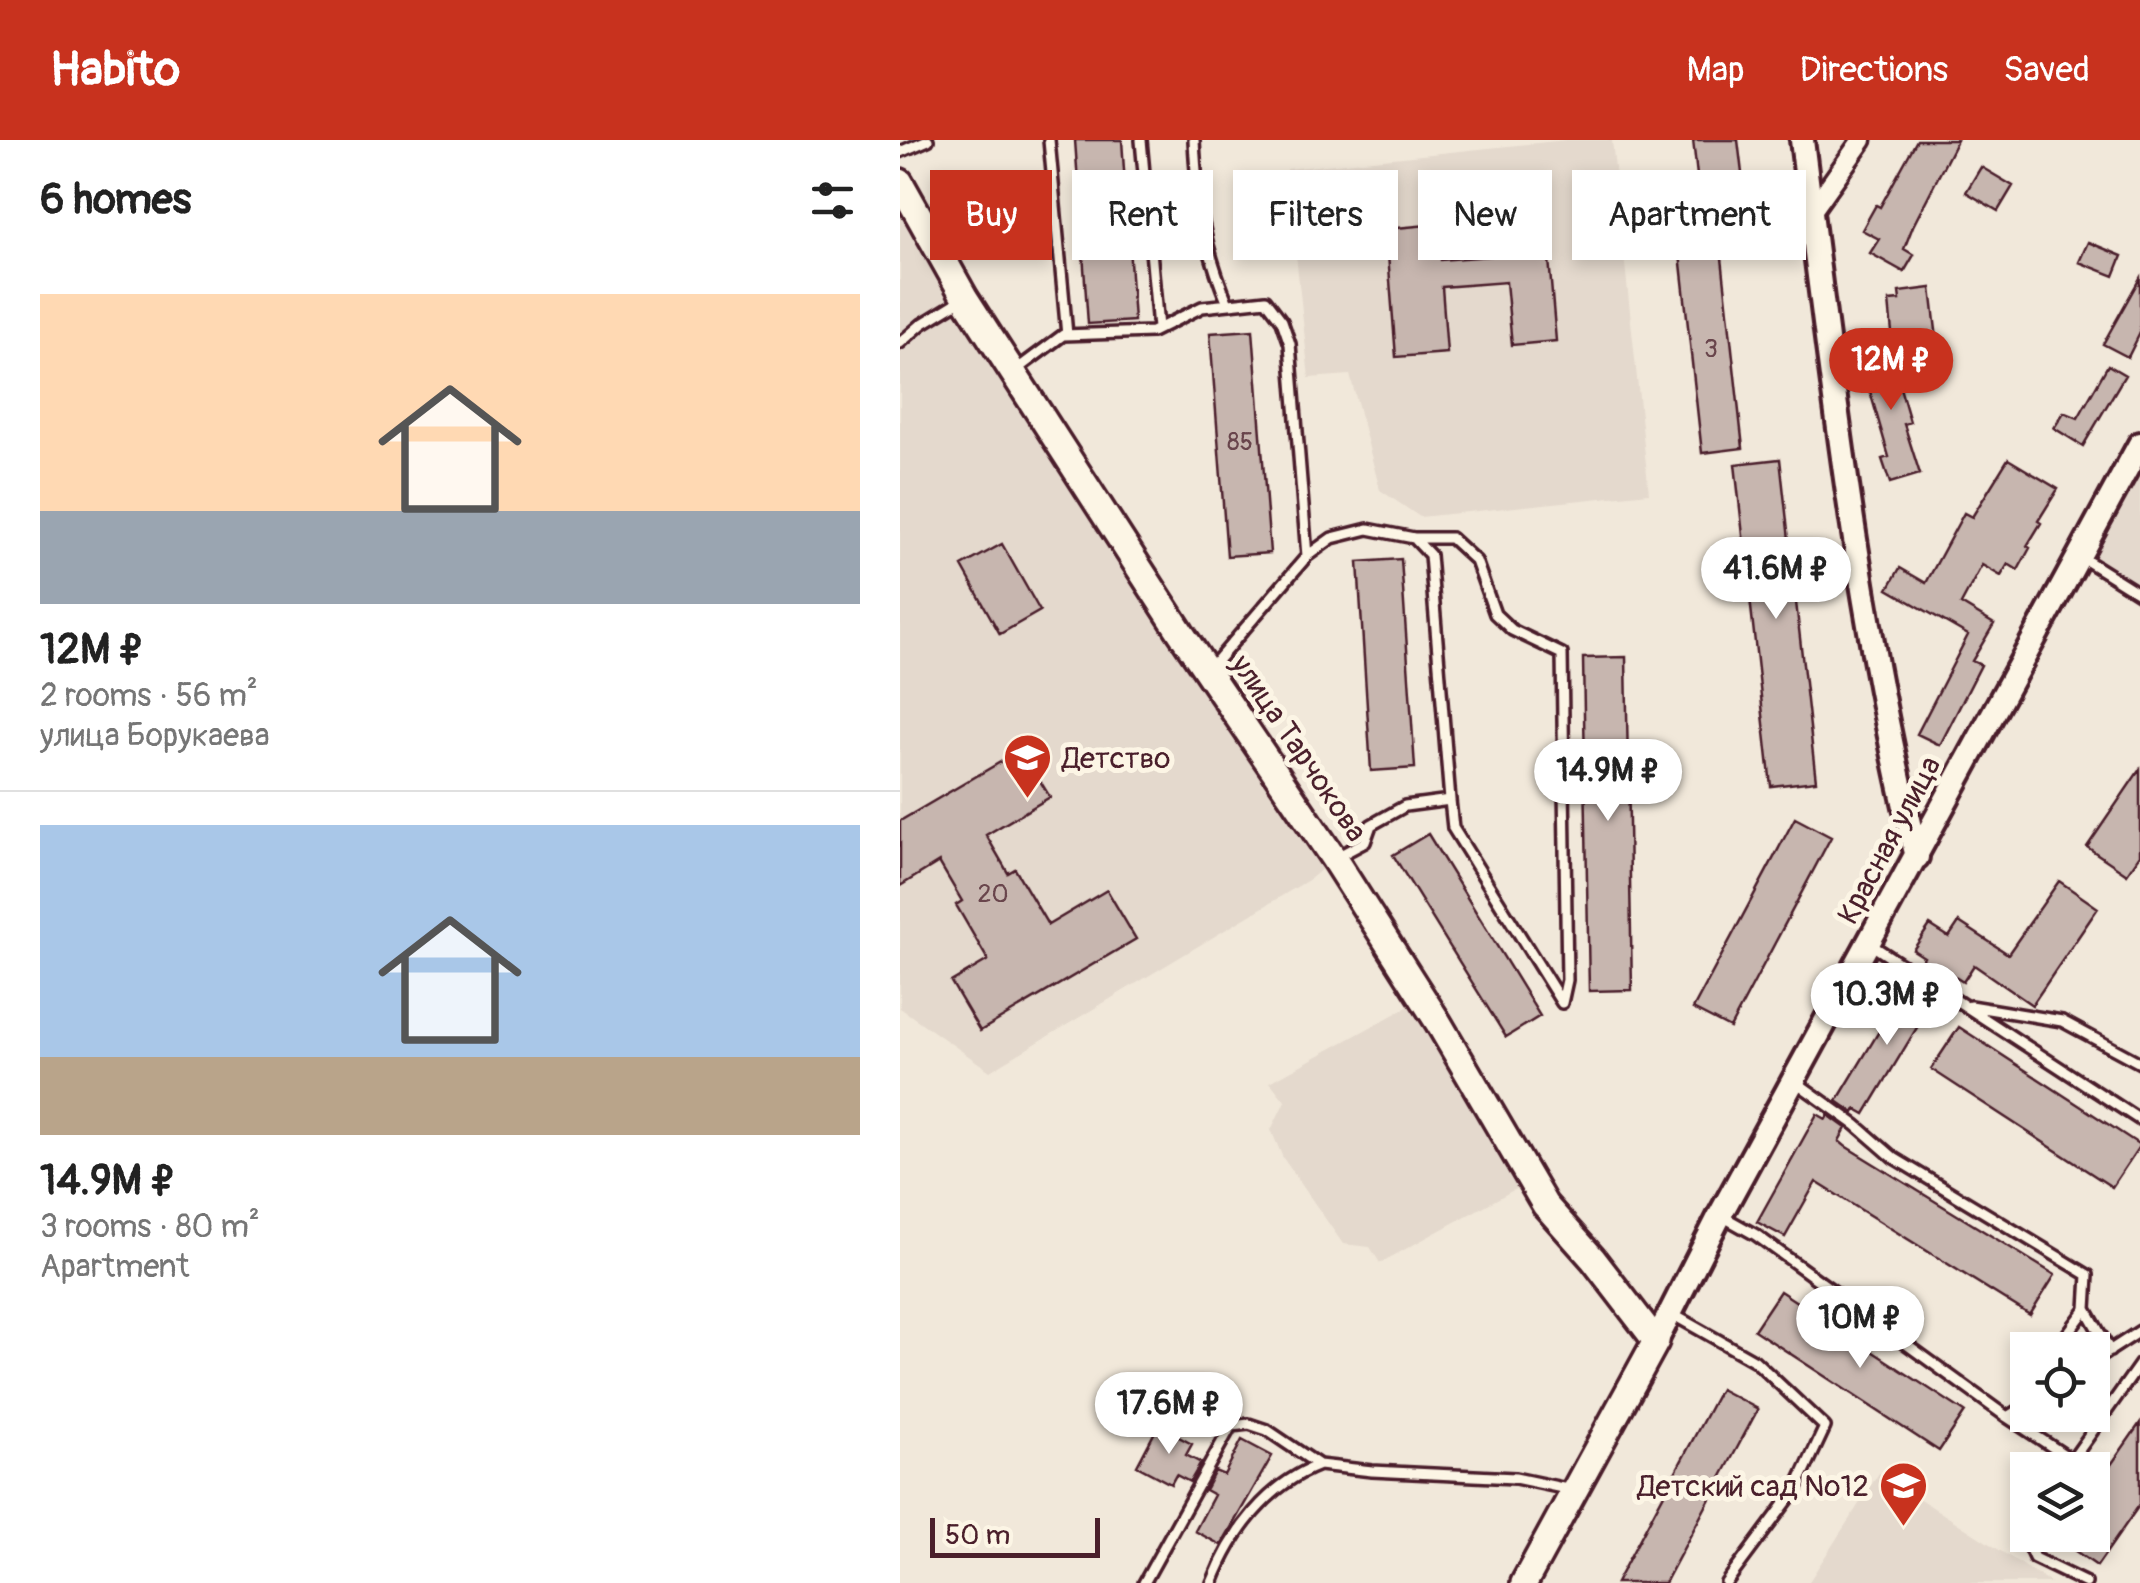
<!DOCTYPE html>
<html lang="en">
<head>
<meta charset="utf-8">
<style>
  :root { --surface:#fff; --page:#f2f2f2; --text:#222; --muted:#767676; --line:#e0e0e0; --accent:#c8321e }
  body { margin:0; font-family:Pangolin,sans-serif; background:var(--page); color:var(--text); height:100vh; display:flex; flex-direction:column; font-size:38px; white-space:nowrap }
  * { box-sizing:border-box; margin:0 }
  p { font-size:32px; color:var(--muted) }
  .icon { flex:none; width:55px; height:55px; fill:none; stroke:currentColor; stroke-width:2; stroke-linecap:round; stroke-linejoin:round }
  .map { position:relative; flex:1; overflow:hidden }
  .side { display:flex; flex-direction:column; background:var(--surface); width:900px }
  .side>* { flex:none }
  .hud { position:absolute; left:30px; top:30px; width:950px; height:90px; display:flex; gap:20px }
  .controls { position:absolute; left:1110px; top:1192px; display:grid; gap:20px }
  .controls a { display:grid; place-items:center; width:100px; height:100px; border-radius:0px; background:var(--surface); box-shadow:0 5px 15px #0003; font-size:50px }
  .scale { position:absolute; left:30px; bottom:25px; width:170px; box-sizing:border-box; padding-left:10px; border:5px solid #4a1f2b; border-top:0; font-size:28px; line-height:35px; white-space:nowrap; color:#4a1f2b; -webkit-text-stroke:8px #fcf5e5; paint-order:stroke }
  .price { position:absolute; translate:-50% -85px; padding:0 22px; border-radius:35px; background:#fff; color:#222; font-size:32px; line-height:65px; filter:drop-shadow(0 2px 5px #0008) }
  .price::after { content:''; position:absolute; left:50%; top:60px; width:30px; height:22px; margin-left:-15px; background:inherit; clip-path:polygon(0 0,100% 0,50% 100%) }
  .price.selected { background:var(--accent); color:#fff }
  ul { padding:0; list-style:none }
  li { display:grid; align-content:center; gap:20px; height:530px; padding:0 40px }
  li+li { border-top:2px solid var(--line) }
  li span { display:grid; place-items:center; height:310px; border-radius:0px; color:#555 }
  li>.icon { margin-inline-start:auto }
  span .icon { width:180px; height:180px; fill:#fffc; stroke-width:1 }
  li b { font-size:42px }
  h2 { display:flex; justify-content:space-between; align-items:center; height:120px; padding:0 40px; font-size:42px }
  .pill { padding:0 35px; border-radius:0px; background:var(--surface); box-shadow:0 5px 15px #0003; font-size:35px; line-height:90px }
  .pill.selected { background:var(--accent); color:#fff }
  header { display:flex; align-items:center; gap:60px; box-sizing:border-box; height:140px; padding:0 50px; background:var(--accent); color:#fff }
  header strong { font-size:48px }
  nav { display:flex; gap:55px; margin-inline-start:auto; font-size:35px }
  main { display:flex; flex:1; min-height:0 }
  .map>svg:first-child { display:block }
</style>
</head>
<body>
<header>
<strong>Habito</strong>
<nav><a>Map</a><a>Directions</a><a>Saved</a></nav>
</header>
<main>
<section class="side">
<h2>6 homes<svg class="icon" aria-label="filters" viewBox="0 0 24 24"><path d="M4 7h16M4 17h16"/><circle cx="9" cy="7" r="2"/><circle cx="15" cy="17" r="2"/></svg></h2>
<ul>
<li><span style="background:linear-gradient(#ffd9b3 70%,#9aa5b1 0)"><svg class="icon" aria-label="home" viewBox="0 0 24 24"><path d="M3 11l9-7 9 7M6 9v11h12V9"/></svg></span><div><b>12M ₽</b><p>2 rooms · 56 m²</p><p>улица Борукаева</p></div></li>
<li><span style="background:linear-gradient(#a9c7e8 75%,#b9a48a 0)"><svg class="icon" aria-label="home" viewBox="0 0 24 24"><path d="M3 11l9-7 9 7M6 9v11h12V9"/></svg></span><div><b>14.9M ₽</b><p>3 rooms · 80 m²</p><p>Apartment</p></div></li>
</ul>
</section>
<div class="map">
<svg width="1240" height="1443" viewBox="0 0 1240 1443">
  <rect width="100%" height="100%" fill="#f1e8da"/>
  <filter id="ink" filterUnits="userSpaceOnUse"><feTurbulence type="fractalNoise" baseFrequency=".01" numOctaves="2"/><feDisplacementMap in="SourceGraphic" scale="20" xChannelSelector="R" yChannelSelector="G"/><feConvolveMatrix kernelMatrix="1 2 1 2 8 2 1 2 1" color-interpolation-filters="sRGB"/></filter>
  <g filter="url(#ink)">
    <!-- built -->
    <path fill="#e4d9cd" d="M 666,0 L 712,0 L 749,353 L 520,377 L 480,350 L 450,235 L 409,238 L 387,29 Z
      M 0,42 L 434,719 L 410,739 L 90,931 L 0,868 Z
      M 1240,304 L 1240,454 L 1178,416 Z
      M 522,859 L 630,1041 L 480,1123 L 470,1107 L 443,1104 L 383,1018 L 371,990 L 385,961 L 370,942 Z
      M 979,1333 L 1151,1443 L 908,1443 Z"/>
    <!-- building -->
    <path fill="#c7b6af" stroke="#4a1f2b" stroke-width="2.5" d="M 175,0 L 222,0 L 234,181 L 188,184 Z
      M 793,0 L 838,0 L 847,75 L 802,80 Z
      M 1017,0 L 1057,0 L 1013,86 L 1004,109 L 1014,115 L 1004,132 L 970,113 L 979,99 L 962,90 L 976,65 L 980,67 Z
      M 1081,27 L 1113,46 L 1098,71 L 1066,52 Z
      M 645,72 L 656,201 L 612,205 L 606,142 L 542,147 L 547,213 L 496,217 L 486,89 L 538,84 L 541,120 L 601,115 L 598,76 Z
      M 820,100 L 843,308 L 802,313 L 779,105 Z
      M 1188,102 L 1222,116 L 1214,136 L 1179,122 Z
      M 1240,138 L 1240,193 L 1228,217 L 1203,204 Z
      M 1031,148 L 1037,199 L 993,203 L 989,161 L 1000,160 L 999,152 Z
      M 353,190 L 370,413 L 327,416 L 310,193 Z
      M 999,211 L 1003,244 L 999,244 L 1010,282 L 1004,284 L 1020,334 L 990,343 L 982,319 L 989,317 L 967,241 L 964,215 Z
      M 1208,225 L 1225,235 L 1183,306 L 1154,288 L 1164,272 L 1178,278 Z
      M 880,319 L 916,641 L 871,646 L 835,324 Z
      M 1108,319 L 1158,349 L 1138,381 L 1141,383 L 1127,406 L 1130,408 L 1118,430 L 1108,424 L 1101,436 L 1082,425 L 1061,464 L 1094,484 L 1072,521 L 1081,525 L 1040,605 L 1017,594 L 1068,495 L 988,449 L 1000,428 L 1026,443 L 1064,373 L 1072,377 Z
      M 102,404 L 140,471 L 100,494 L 62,426 Z
      M 501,419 L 515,628 L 471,631 L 458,422 Z
      M 726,517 L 732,850 L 689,851 L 683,518 Z
      M 121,610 L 150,657 L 86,695 L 108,733 L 115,729 L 148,785 L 207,750 L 236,799 L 80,891 L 51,842 L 88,820 L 56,765 L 62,761 L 39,722 L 0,746 L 0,681 Z
      M 1240,629 L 1240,715 L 1227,734 L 1187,707 Z
      M 895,678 L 931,697 L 830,888 L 793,869 Z
      M 528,694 L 640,876 L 606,897 L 493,715 Z
      M 1159,741 L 1198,768 L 1132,865 L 1074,825 L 1063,842 L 1049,833 L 1044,842 L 1018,826 L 1024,817 L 1013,810 L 1030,785 L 1049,797 L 1059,782 L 1108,814 Z
      M 1010,840 L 1036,856 L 965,974 L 956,969 L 954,973 L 937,961 Z
      M 1059,887 L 1240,1005 L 1212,1047 L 1031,929 Z
      M 917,974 L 926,979 L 928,975 L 946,988 L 939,1001 L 945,1006 L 1155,1135 L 1130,1175 L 916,1042 L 885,1097 L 857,1082 Z
      M 880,1151 L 1065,1272 L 1039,1311 L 854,1190 Z
      M 820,1249 L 858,1269 L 813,1353 L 765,1443 L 716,1443 Z
      M 1240,1283 L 1240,1364 L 1197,1426 L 1152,1395 L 1192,1395 L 1192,1352 Z
      M 258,1286 L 292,1304 L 286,1315 L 301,1323 L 290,1342 L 276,1335 L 271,1344 L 237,1326 Z
      M 342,1300 L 372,1316 L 321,1405 L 295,1391 L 314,1355 L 305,1350 L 315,1331 L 324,1335 Z"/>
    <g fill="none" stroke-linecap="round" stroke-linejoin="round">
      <defs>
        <path id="service" d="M 149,0 L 167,195
          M 241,0 L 258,188
          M 294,0 C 297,63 304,106 328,164
          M 0,12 L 28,0
          M 0,203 L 22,184 L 63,159
          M 116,230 L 163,195 L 252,192 L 302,167 L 366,160 L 382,181 L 390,204 L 407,416 L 310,529
          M 407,416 L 432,398 L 468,389 L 514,398 L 530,415 L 550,660
          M 1181,417 L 1240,454
          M 435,718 L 465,702 L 471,685 L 505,666 L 550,660 L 553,688 L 662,863 L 667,840 L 662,514 L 612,490 L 595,474 L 576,421 L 551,398 L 514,398
          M 970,804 L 1240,980
          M 1070,866 L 1162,881 L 1240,923
          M 896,942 L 956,985 L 994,1018 L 1188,1135 L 1186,1169 L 1210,1211
          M 822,1076 L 856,1095 L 1107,1277 L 1172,1320
          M 772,1174 L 855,1221 L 925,1287 L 896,1349 L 826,1443
          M 1163,1210 L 1168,1193 L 1186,1169
          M 1192,1222 L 1240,1191
          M 1107,1277 L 1128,1264
          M 1165,1330 L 1240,1224
          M 1128,1384 L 1122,1392 L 1134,1418 L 1186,1443
          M 244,1443 L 331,1286 L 349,1284 L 367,1290 L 419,1325 L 472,1331 L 615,1338 L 672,1350
          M 312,1443 C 332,1392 367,1345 419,1325"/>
        <path id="minor" d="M 911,72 L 962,0"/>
        <path id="tertiary" d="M 902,0 C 932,239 959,482 1017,717
          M 756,1201 L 820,1075 L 1240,304"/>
        <path id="secondary" d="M 0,42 L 65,158 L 281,493 L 434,719 L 538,882 L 645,1065 L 693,1119 L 756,1201 L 624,1443"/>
      </defs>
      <!-- service casing -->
      <use href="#service" stroke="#4a1f2b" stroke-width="16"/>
      <!-- minor casing -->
      <use href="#minor" stroke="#4a1f2b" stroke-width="25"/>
      <!-- tertiary casing -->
      <use href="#tertiary" stroke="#4a1f2b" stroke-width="30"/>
      <!-- secondary casing -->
      <use href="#secondary" stroke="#4a1f2b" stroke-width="32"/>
      <!-- service -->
      <use href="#service" stroke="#fcf5e5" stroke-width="9"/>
      <!-- minor -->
      <use href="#minor" stroke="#fcf5e5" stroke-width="18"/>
      <!-- tertiary -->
      <use href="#tertiary" stroke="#fcf5e5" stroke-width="22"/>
      <!-- secondary -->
      <use href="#secondary" stroke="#fcf5e5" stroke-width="25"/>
    </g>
  </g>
  <!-- icons -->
  <defs>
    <symbol id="school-pin" viewBox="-11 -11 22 30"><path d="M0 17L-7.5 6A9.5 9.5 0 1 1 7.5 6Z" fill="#c8321e" stroke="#fcf5e5"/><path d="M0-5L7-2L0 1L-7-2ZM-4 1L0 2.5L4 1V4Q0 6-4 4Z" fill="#fff"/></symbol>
  </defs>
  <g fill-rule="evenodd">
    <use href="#school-pin" x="100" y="590" width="55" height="75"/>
    <use href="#school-pin" x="976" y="1318" width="55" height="75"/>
  </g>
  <g text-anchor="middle" stroke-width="10" stroke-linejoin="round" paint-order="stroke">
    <!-- number labels -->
    <g font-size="25" fill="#69454c">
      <text x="811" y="217">3</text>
      <text x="340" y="310">85</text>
      <text x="93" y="762">20</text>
    </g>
    <!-- street labels -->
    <g font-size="30" fill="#4a1f2b" stroke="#fcf5e5">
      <text transform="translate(399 608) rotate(56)" y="10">улица Тарчокова</text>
      <text transform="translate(989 700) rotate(-62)" y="10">Красная улица</text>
    </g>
    <!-- poi labels -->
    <g font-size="30" fill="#4a1f2b" stroke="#fcf5e5" text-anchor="start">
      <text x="162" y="628">Детство</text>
      <text x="969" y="1356" text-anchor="end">Детский сад №12</text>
    </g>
  </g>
</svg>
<div class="controls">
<a><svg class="icon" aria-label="locate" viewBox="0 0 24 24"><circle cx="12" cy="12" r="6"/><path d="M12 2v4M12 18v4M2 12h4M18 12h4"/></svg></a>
<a><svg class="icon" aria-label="layers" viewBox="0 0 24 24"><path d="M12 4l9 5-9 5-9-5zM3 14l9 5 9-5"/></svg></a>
</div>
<div class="scale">50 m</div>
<b class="price selected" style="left:991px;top:273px">12M ₽</b>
<b class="price" style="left:876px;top:482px">41.6M ₽</b>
<b class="price" style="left:708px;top:684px">14.9M ₽</b>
<b class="price" style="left:987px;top:908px">10.3M ₽</b>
<b class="price" style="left:960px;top:1231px">10M ₽</b>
<b class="price" style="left:269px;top:1317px">17.6M ₽</b>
<div class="hud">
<a class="pill selected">Buy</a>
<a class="pill">Rent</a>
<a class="pill">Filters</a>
<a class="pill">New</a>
<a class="pill">Apartment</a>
</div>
</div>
</main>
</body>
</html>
